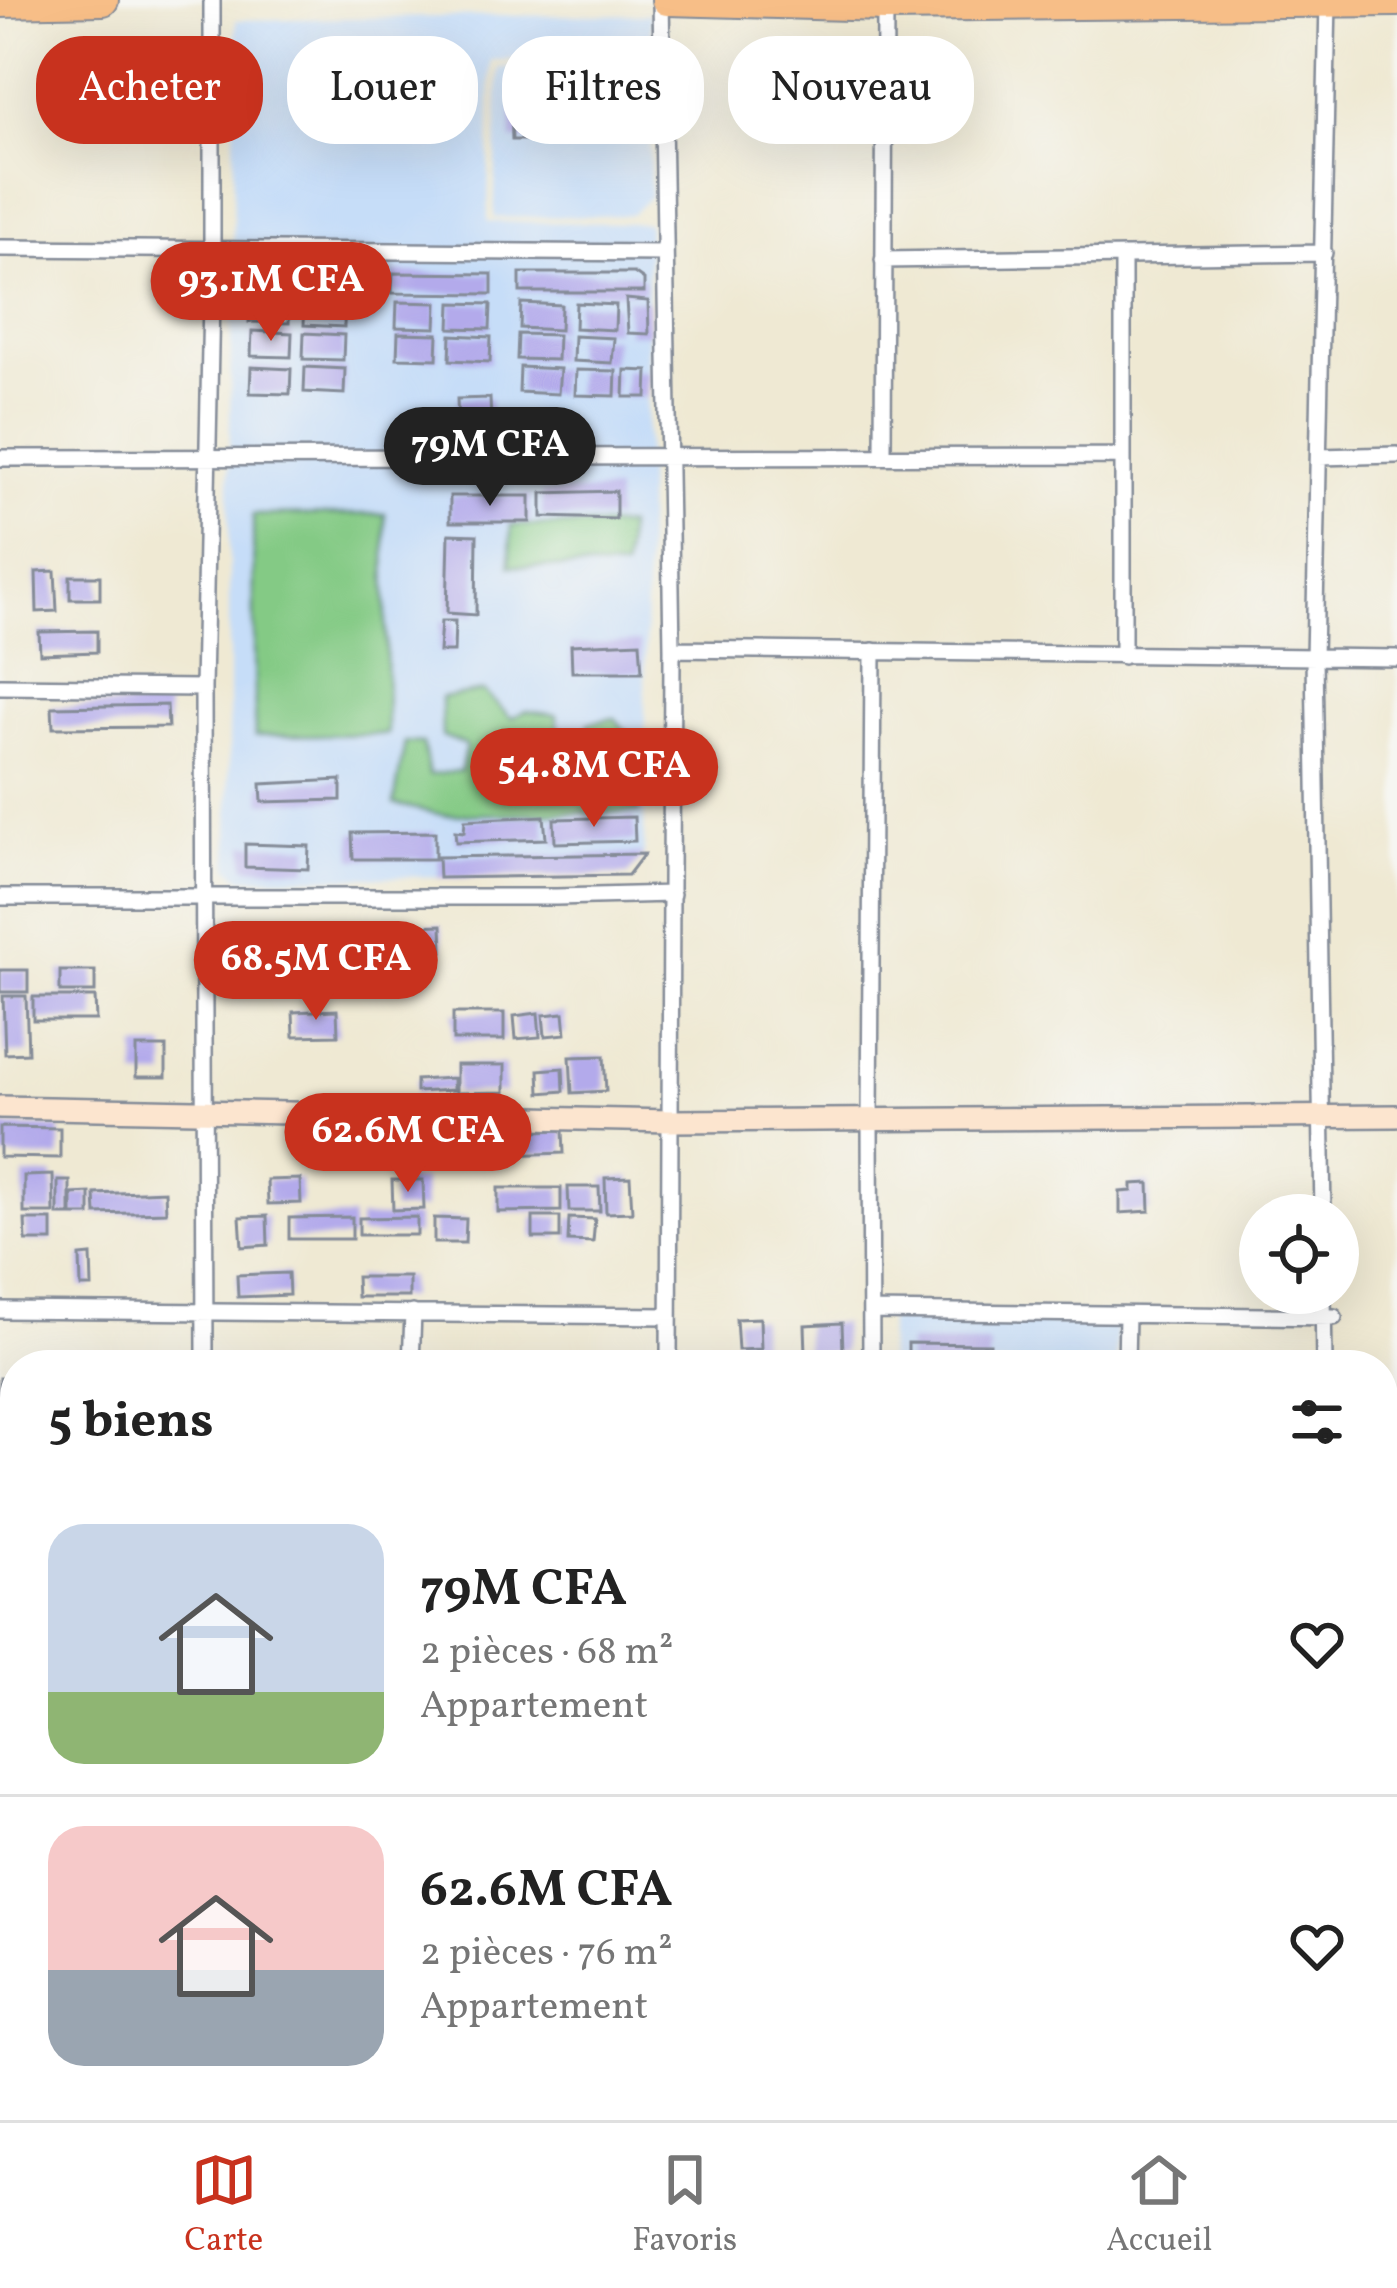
<!DOCTYPE html>
<html lang="fr">
<head>
<meta charset="utf-8">
<style>
  :root { --surface:#fff; --page:#f2f2f2; --text:#222; --muted:#767676; --line:#e0e0e0; --accent:#c8321e }
  body { margin:0; font-family:Vollkorn,serif; background:var(--page); color:var(--text); height:100vh; display:flex; flex-direction:column; font-size:45px; white-space:nowrap }
  * { box-sizing:border-box; margin:0 }
  p { font-size:39px; color:var(--muted) }
  .icon { flex:none; width:66px; height:66px; fill:none; stroke:currentColor; stroke-width:2; stroke-linecap:round; stroke-linejoin:round }
  .map { position:relative; flex:1; overflow:hidden }
  .side { position:absolute; left:0px; top:1350px; width:1398px; height:771px; display:flex; flex-direction:column; background:var(--surface); border-radius:48px 48px 0 0; box-shadow:0 12px 48px #0002 }
  .side>* { flex:none }
  .banner { position:absolute; left:36px; top:36px; width:1326px; height:108px; display:flex; gap:24px }
  .fabs { position:absolute; left:1239px; top:1194px; display:grid; gap:24px }
  .fabs a { display:grid; place-items:center; width:120px; height:120px; border-radius:50%; background:var(--surface); box-shadow:0 12px 48px #0002; font-size:60px }
  .price { position:absolute; translate:-50% -102px; padding:0 27px; border-radius:42px; background:var(--accent); color:#fff; font-size:39px; line-height:78px; filter:drop-shadow(0 3px 6px #0008) }
  .price::after { content:''; position:absolute; left:50%; top:72px; width:36px; height:27px; margin-left:-18px; background:inherit; clip-path:polygon(0 0,100% 0,50% 100%) }
  .price.on { background:#222; color:#fff }
  ul { padding:0; list-style:none }
  li { display:flex; align-items:center; gap:36px; height:300px; padding:0 48px }
  li+li { border-top:3px solid var(--line) }
  li span { display:grid; place-items:center; flex:none; width:336px; height:240px; border-radius:36px; color:#555 }
  li>.icon { margin-inline-start:auto }
  span .icon { width:144px; height:144px; fill:#fffc; stroke-width:1 }
  li b { font-size:51px }
  h2 { display:flex; justify-content:space-between; align-items:center; height:144px; padding:0 48px; font-size:51px }
  .chip { padding:0 42px; border-radius:48px; background:var(--surface); box-shadow:0 12px 48px #0002; font-size:42px; line-height:108px }
  .chip.on { background:var(--accent); color:#fff }
  .dock { display:flex; justify-content:space-around; align-items:center; height:168px; border-top:3px solid var(--line); background:var(--surface); font-size:33px; color:var(--muted) }
  .dock a { display:grid; justify-items:center; gap:6px }
  .dock .on { color:var(--accent) }
  .map>svg:first-child { display:block }
</style>
</head>
<body>
<div class="map">
<svg width="1397" height="2120" viewBox="0 0 1397 2120">
  <rect width="100%" height="100%" fill="#f6f6f2"/>
  <filter id="ink" filterUnits="userSpaceOnUse"><feTurbulence type="fractalNoise" baseFrequency=".00833" numOctaves="2"/><feDisplacementMap in="SourceGraphic" scale="24" xChannelSelector="R" yChannelSelector="G"/><feConvolveMatrix kernelMatrix="1 2 1 2 8 2 1 2 1" color-interpolation-filters="sRGB"/></filter>
  <filter id="wash" filterUnits="userSpaceOnUse"><feTurbulence type="fractalNoise" baseFrequency=".004" numOctaves="4" result="noise"/><feDisplacementMap in="SourceGraphic" scale="48" xChannelSelector="R" yChannelSelector="G"/><feGaussianBlur stdDeviation="2.7" result="paint"/><feColorMatrix in="noise" values="0 0 0 0 0 0 0 0 0 0 0 0 0 0 0 0 0 1.4 0 .05"/><feComposite in="paint" operator="in"/></filter>
  <g filter="url(#wash)">
    <rect width="100%" height="100%" fill="#efe9d3"/>
    <!-- built -->
    <path fill="#c6ddf8" d="M 651,14 L 651,59 L 491,60 L 488,222 L 648,223 L 644,854 L 628,875 L 242,878 L 229,867 L 229,484 L 236,20 Z
      M 631,63 L 649,79 L 650,196 L 631,215 L 494,218 L 499,68 Z
      M 888,1319 L 1116,1324 L 1116,1365 L 887,1365 Z"/>
    <!-- green -->
    <path fill="#84ca85" stroke="#507c72" stroke-width="3" d="M 385,514 L 387,734 L 255,736 L 253,515 Z
      M 511,525 L 627,526 L 624,569 L 510,566 Z
      M 483,691 L 511,718 L 526,711 L 557,715 L 561,753 L 589,750 L 589,723 L 615,718 L 639,747 L 638,812 L 443,815 L 394,804 L 405,742 L 423,743 L 429,775 L 461,771 L 466,745 L 442,736 L 441,698 Z"/>
    <g fill="none" stroke-linecap="round" stroke-linejoin="round">
      <!-- stream -->
      <path stroke="#4fbacb" stroke-width="6" d="M 0,1794 L 15,1802
        M 585,2106 L 605,2120"/>
    </g>
    <g id="blocks">
      <!-- building -->
      <path fill="#b3aaeb" d="M 567,105 L 568,140 L 512,140 L 511,106 Z
        M 587,106 L 633,106 L 633,138 L 587,139 Z
        M 249,265 L 349,269 L 348,292 L 249,290 Z
        M 393,273 L 492,274 L 492,294 L 392,293 Z
        M 520,273 L 634,273 L 644,280 L 644,292 L 520,292 Z
        M 250,297 L 290,298 L 289,323 L 249,322 Z
        M 626,299 L 648,301 L 649,334 L 628,333 Z
        M 305,300 L 345,302 L 344,327 L 304,325 Z
        M 397,302 L 437,303 L 436,328 L 396,327 Z
        M 451,303 L 491,304 L 490,329 L 450,328 Z
        M 521,303 L 561,305 L 560,330 L 520,328 Z
        M 576,303 L 616,305 L 615,330 L 575,328 Z
        M 252,331 L 292,333 L 291,357 L 251,356 Z
        M 304,333 L 344,335 L 343,360 L 303,359 Z
        M 398,333 L 438,334 L 437,359 L 397,358 Z
        M 518,334 L 558,335 L 557,360 L 517,359 Z
        M 451,335 L 491,337 L 490,362 L 450,360 Z
        M 574,336 L 614,338 L 612,363 L 573,361 Z
        M 251,367 L 291,369 L 290,394 L 250,393 Z
        M 305,367 L 345,369 L 344,394 L 304,392 Z
        M 520,367 L 560,369 L 558,394 L 519,392 Z
        M 576,370 L 616,371 L 615,396 L 575,395 Z
        M 625,370 L 648,371 L 647,397 L 624,397 Z
        M 490,398 L 491,422 L 458,424 L 457,399 Z
        M 517,420 L 562,420 L 562,435 L 517,435 Z
        M 616,491 L 616,519 L 542,517 L 542,493 Z
        M 450,496 L 530,496 L 530,522 L 450,522 Z
        M 449,534 L 477,535 L 476,615 L 447,613 Z
        M 55,571 L 57,611 L 37,612 L 36,572 Z
        M 70,576 L 100,576 L 100,599 L 70,599 Z
        M 441,621 L 455,621 L 454,652 L 439,652 Z
        M 97,631 L 97,652 L 40,654 L 39,632 Z
        M 640,642 L 642,672 L 572,672 L 571,645 Z
        M 167,705 L 168,727 L 53,728 L 52,707 Z
        M 341,780 L 341,800 L 262,802 L 261,784 Z
        M 544,816 L 546,839 L 456,842 L 455,831 L 464,832 L 465,820 Z
        M 634,817 L 635,841 L 555,843 L 554,819 Z
        M 435,832 L 435,859 L 353,859 L 352,833 Z
        M 245,844 L 309,846 L 308,869 L 245,867 Z
        M 644,854 L 628,875 L 439,878 L 438,857 Z
        M 442,925 L 443,951 L 413,953 L 412,926 Z
        M 0,970 L 28,970 L 28,992 L 0,992 Z
        M 60,971 L 95,971 L 95,992 L 60,992 Z
        M 3,996 L 26,996 L 28,1053 L 5,1054 Z
        M 33,997 L 95,997 L 96,1020 L 33,1020 Z
        M 337,1010 L 338,1035 L 294,1036 L 293,1012 Z
        M 453,1013 L 504,1013 L 504,1040 L 453,1040 Z
        M 538,1013 L 540,1037 L 516,1039 L 514,1016 Z
        M 564,1013 L 566,1034 L 545,1036 L 543,1015 Z
        M 136,1047 L 166,1047 L 166,1077 L 136,1077 Z
        M 604,1056 L 606,1091 L 572,1093 L 570,1057 Z
        M 456,1065 L 505,1065 L 505,1092 L 456,1093 Z
        M 563,1068 L 564,1091 L 540,1093 L 539,1070 Z
        M 453,1078 L 453,1090 L 416,1092 L 416,1080 Z
        M 0,1127 L 60,1128 L 60,1158 L 0,1157 Z
        M 563,1130 L 564,1153 L 507,1155 L 506,1132 Z
        M 53,1175 L 54,1213 L 24,1213 L 24,1176 Z
        M 630,1177 L 632,1212 L 606,1213 L 605,1178 Z
        M 300,1179 L 301,1203 L 268,1204 L 267,1180 Z
        M 392,1180 L 423,1180 L 424,1209 L 393,1210 Z
        M 58,1181 L 70,1181 L 70,1215 L 58,1215 Z
        M 1149,1183 L 1150,1211 L 1120,1213 L 1120,1192 L 1132,1191 L 1132,1184 Z
        M 568,1187 L 599,1187 L 600,1211 L 569,1211 Z
        M 498,1188 L 561,1188 L 561,1211 L 498,1212 Z
        M 165,1191 L 166,1212 L 96,1214 L 95,1194 Z
        M 90,1193 L 90,1215 L 72,1215 L 72,1194 Z
        M 267,1216 L 268,1245 L 242,1247 L 240,1217 Z
        M 352,1217 L 352,1239 L 289,1239 L 289,1218 Z
        M 417,1217 L 417,1235 L 359,1235 L 359,1218 Z
        M 533,1217 L 560,1217 L 560,1238 L 533,1238 Z
        M 434,1218 L 466,1219 L 465,1243 L 434,1243 Z
        M 569,1218 L 595,1219 L 593,1242 L 568,1241 Z
        M 25,1220 L 52,1220 L 52,1241 L 26,1241 Z
        M 91,1255 L 92,1287 L 81,1287 L 80,1256 Z
        M 288,1273 L 289,1295 L 238,1297 L 237,1275 Z
        M 356,1277 L 409,1277 L 409,1297 L 357,1297 Z
        M 760,1318 L 761,1349 L 738,1350 L 736,1319 Z
        M 842,1323 L 843,1352 L 806,1354 L 805,1325 Z
        M 908,1343 L 990,1344 L 989,1365 L 908,1365 Z
        M 761,1357 L 762,1365 L 704,1365 L 704,1358 Z
        M 0,1378 L 15,1378 L 15,1412 L 0,1411 Z
        M 0,1420 L 15,1420 L 15,1447 L 0,1447 Z"/>
    </g>
  </g>
  <g filter="url(#ink)">
    <use href="#blocks" fill-opacity="0" stroke="#858c98" stroke-width="3"/>
    <g fill="none" stroke-linecap="round" stroke-linejoin="round">
      <defs>
        <path id="street" d="M 661,0 L 672,649 L 669,1365
          M 0,248 L 665,253
          M 883,260 L 1324,253
          M 883,454 L 885,6
          M 1319,457 L 1397,455
          M 0,458 L 1123,456
          M 672,649 L 1397,658
          M 1123,656 L 1123,256
          M 0,686 L 203,688
          M 0,897 L 556,897 L 672,894
          M 1323,1215 L 1314,658 L 1328,1
          M 1323,1293 L 1324,1365
          M 0,1310 L 669,1316
          M 872,1311 L 1334,1317
          M 205,1365 L 203,688 L 212,249 L 212,0
          M 411,1365 L 413,1313
          M 871,1365 L 870,1119 L 873,651
          M 1126,1365 L 1127,1315
          M 1383,1525 L 1397,1525
          M 1383,1717 L 1397,1717
          M 0,1719 L 15,1719
          M 0,1758 L 15,1767
          M 1383,1909 L 1397,1909
          M 0,1939 L 15,1929
          M 1383,2069 L 1397,2069
          M 105,2106 L 105,2120
          M 244,2106 L 245,2120
          M 519,2106 L 519,2120
          M 1118,2106 L 1118,2120
          M 663,2120 L 663,2106
          M 975,2120 L 976,2106"/>
        <path id="secondary" d="M 0,1107 L 671,1121 L 1397,1116"/>
        <path id="highway" d="M 667,0 L 885,6 L 1397,1
          M 0,2 L 103,0"/>
      </defs>
      <!-- street casing -->
      <use href="#street" stroke="#858c98" stroke-width="20"/>
      <!-- secondary casing -->
      <use href="#secondary" stroke="#858c98" stroke-width="26"/>
      <!-- highway casing -->
      <use href="#highway" stroke="#858c98" stroke-width="34"/>
      <!-- street -->
      <use href="#street" stroke="#fff" stroke-width="15"/>
      <!-- secondary -->
      <use href="#secondary" stroke="#fce5cf" stroke-width="21"/>
      <!-- highway -->
      <use href="#highway" stroke="#f7be87" stroke-width="30"/>
    </g>
  </g>
</svg>
<div class="fabs">
<a><svg class="icon" aria-label="locate" viewBox="0 0 24 24"><circle cx="12" cy="12" r="6"/><path d="M12 2v4M12 18v4M2 12h4M18 12h4"/></svg></a>
</div>
<b class="price" style="left:271px;top:344px">93.1M CFA</b>
<b class="price on" style="left:490px;top:509px">79M CFA</b>
<b class="price" style="left:594px;top:830px">54.8M CFA</b>
<b class="price" style="left:316px;top:1023px">68.5M CFA</b>
<b class="price" style="left:408px;top:1195px">62.6M CFA</b>
<div class="banner">
<a class="chip on">Acheter</a>
<a class="chip">Louer</a>
<a class="chip">Filtres</a>
<a class="chip">Nouveau</a>
</div>
<section class="side">
<h2>5 biens<svg class="icon" aria-label="filters" viewBox="0 0 24 24"><path d="M4 7h16M4 17h16"/><circle cx="9" cy="7" r="2"/><circle cx="15" cy="17" r="2"/></svg></h2>
<ul>
<li><span style="background:linear-gradient(#c9d6e8 70%,#8fb573 0)"><svg class="icon" aria-label="home" viewBox="0 0 24 24"><path d="M3 11l9-7 9 7M6 9v11h12V9"/></svg></span><div><b>79M CFA</b><p>2 pièces · 68 m²</p><p>Appartement</p></div><svg class="icon" aria-label="heart" viewBox="0 0 24 24"><path d="M12 20l-8-8c-3-5 5-10 8-4 3-6 11-1 8 4z"/></svg></li>
<li><span style="background:linear-gradient(#f6c9c9 60%,#9aa5b1 0)"><svg class="icon" aria-label="home" viewBox="0 0 24 24"><path d="M3 11l9-7 9 7M6 9v11h12V9"/></svg></span><div><b>62.6M CFA</b><p>2 pièces · 76 m²</p><p>Appartement</p></div><svg class="icon" aria-label="heart" viewBox="0 0 24 24"><path d="M12 20l-8-8c-3-5 5-10 8-4 3-6 11-1 8 4z"/></svg></li>
</ul>
</section>
</div>
<nav class="dock">
<a class="on"><svg class="icon" aria-label="map" viewBox="0 0 24 24"><path d="M3 6l6-2 6 2 6-2v14l-6 2-6-2-6 2zM9 4v14M15 6v14"/></svg>Carte</a>
<a><svg class="icon" aria-label="saved" viewBox="0 0 24 24"><path d="M7 4h10v16l-5-4-5 4z"/></svg>Favoris</a>
<a><svg class="icon" aria-label="home" viewBox="0 0 24 24"><path d="M3 11l9-7 9 7M6 9v11h12V9"/></svg>Accueil</a>
</nav>
</body>
</html>
